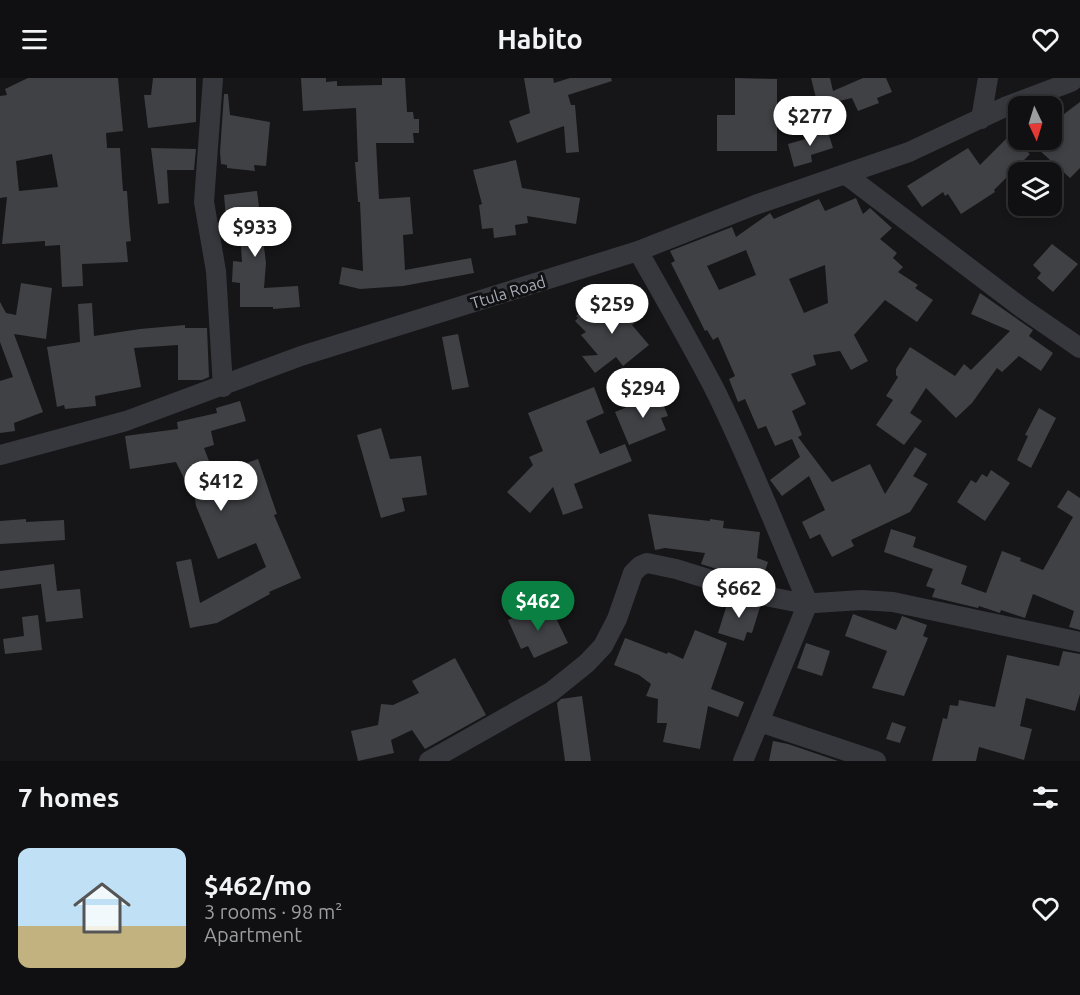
<!DOCTYPE html>
<html lang="en">
<head>
<meta charset="utf-8">
<style>
  :root { --surface:#101012; --page:#1e1e20; --text:#f1f3f6; --muted:#9c9d9f; --line:#303032; --accent:#0b8043 }
  body { margin:0; font-family:Ubuntu,sans-serif; background:var(--page); color:var(--text); height:100vh; display:flex; flex-direction:column; font-size:22px; white-space:nowrap }
  * { box-sizing:border-box; margin:0 }
  p { font-size:20px; color:var(--muted) }
  .icon { flex:none; width:33px; height:33px; fill:none; stroke:currentColor; stroke-width:2; stroke-linecap:round; stroke-linejoin:round }
  .map { position:relative; height:683px; overflow:hidden }
  .panel { display:flex; flex-direction:column; background:var(--surface); flex:1 }
  .panel>* { flex:none }
  .needle { width:39px; rotate:176deg }
  .tools { position:absolute; left:1008px; top:18px; display:grid; gap:12px }
  .tools a { display:grid; place-items:center; width:54px; height:54px; border-radius:12px; background:var(--surface); box-shadow:0 3px 9px #0003,0 0 0 2px var(--line); font-size:30px }
  .price { position:absolute; translate:-50% -51px; padding:0 14px; border-radius:21px; background:#fff; color:#222; font-size:20px; line-height:39px; filter:drop-shadow(0 2px 3px #0008) }
  .price::after { content:''; position:absolute; left:50%; top:36px; width:18px; height:14px; margin-left:-9px; background:inherit; clip-path:polygon(0 0,100% 0,50% 100%) }
  .price.active { background:var(--accent); color:#fff }
  ul { padding:0; list-style:none }
  li { display:flex; align-items:center; gap:18px; height:150px; padding:0 18px }
  li+li { border-top:2px solid var(--line) }
  li span { display:grid; place-items:center; flex:none; width:168px; height:120px; border-radius:12px; color:#555 }
  li>.icon { margin-inline-start:auto }
  span .icon { width:72px; height:72px; fill:#fffc; stroke-width:1 }
  li b { font-size:26px }
  h2 { display:flex; justify-content:space-between; align-items:center; height:72px; padding:0 18px; font-size:26px }
  header { display:flex; justify-content:space-between; align-items:center; height:78px; padding:0 18px; background:var(--surface); font-size:27px; font-weight:600 }
  .map>svg:first-child { display:block }
</style>
</head>
<body>
<header><svg class="icon" aria-label="menu" viewBox="0 0 24 24"><path d="M4 6h16M4 12h16M4 18h16"/></svg>Habito<svg class="icon" aria-label="heart" viewBox="0 0 24 24"><path d="M12 20l-8-8c-3-5 5-10 8-4 3-6 11-1 8 4z"/></svg></header>
<div class="map">
<svg width="1080" height="683" viewBox="0 0 1080 683">
  <rect width="100%" height="100%" fill="#161618"/>
  <!-- building -->
  <path fill="#404145" fill-rule="evenodd" d="M 28,0 L 118,0 L 123,53 L 106,55 L 107,70 L 120,70 L 123,113 L 127,113 L 129,142 L 131,163 L 126,164 L 128,184 L 82,186 L 83,208 L 62,209 L 60,167 L 45,168 L 45,163 L 2,166 L 7,119 L 0,120 L 0,18 L 7,17 L 5,11 ZM 52,76 L 58,109 L 19,113 L 16,83 Z
    M 153,0 L 196,0 L 196,44 L 148,50 L 144,17 L 151,17 Z
    M 301,0 L 326,0 L 326,4 L 337,3 L 337,8 L 382,7 L 382,0 L 405,0 L 407,34 L 413,34 L 414,41 L 419,41 L 419,55 L 413,55 L 414,65 L 376,65 L 379,121 L 410,119 L 413,156 L 403,157 L 405,192 L 471,180 L 474,195 L 403,208 L 360,211 L 339,206 L 342,189 L 363,193 L 360,124 L 358,124 L 355,84 L 358,84 L 356,30 L 303,33 Z
    M 524,0 L 553,0 L 554,5 L 570,0 L 611,0 L 612,3 L 568,17 L 571,27 L 575,27 L 579,74 L 566,75 L 564,48 L 517,65 L 509,43 L 530,35 Z
    M 735,0 L 777,1 L 777,73 L 717,73 L 717,37 L 735,37 Z
    M 811,0 L 830,0 L 833,13 L 863,0 L 886,0 L 892,14 L 877,20 L 879,25 L 858,33 L 852,20 L 813,29 L 810,22 L 816,20 Z
    M 224,16 L 228,16 L 230,37 L 270,44 L 266,88 L 254,87 L 255,93 L 227,90 L 227,87 L 221,86 L 220,74 Z
    M 1080,24 L 1080,90 L 1070,100 L 1028,62 L 1052,62 L 1052,45 Z
    M 827,51 L 833,70 L 811,77 L 812,84 L 794,89 L 788,66 L 809,60 L 808,56 Z
    M 1010,57 L 1030,76 L 994,112 L 995,114 L 961,136 L 948,116 L 945,118 L 943,114 L 922,129 L 907,108 L 968,70 L 980,87 Z
    M 151,70 L 196,71 L 194,92 L 167,92 L 169,125 L 158,126 Z
    M 516,82 L 522,110 L 580,120 L 576,146 L 527,138 L 528,145 L 515,147 L 516,157 L 494,160 L 493,150 L 482,151 L 479,127 L 482,126 L 473,92 Z
    M 257,113 L 266,185 L 264,210 L 298,208 L 300,229 L 273,231 L 273,229 L 240,229 L 240,205 L 232,204 L 233,183 L 242,184 L 239,139 L 226,140 L 224,117 Z
    M 856,120 L 863,136 L 870,130 L 892,150 L 880,161 L 897,175 L 893,180 L 903,189 L 898,194 L 918,207 L 915,210 L 933,222 L 917,244 L 885,222 L 854,257 L 868,283 L 851,292 L 840,273 L 813,277 L 816,287 L 791,296 L 806,326 L 792,333 L 802,357 L 798,359 L 832,404 L 870,386 L 885,416 L 915,369 L 927,376 L 913,398 L 928,406 L 910,434 L 851,462 L 854,468 L 832,479 L 820,456 L 810,461 L 802,444 L 825,432 L 809,398 L 782,418 L 770,402 L 800,379 L 792,361 L 775,368 L 766,348 L 758,351 L 745,321 L 738,324 L 729,301 L 735,298 L 718,259 L 713,262 L 707,252 L 705,253 L 671,185 L 675,183 L 670,173 L 732,149 L 736,159 L 770,135 L 774,141 L 819,121 L 825,133 ZM 746,172 L 756,197 L 719,212 L 707,188 ZM 825,187 L 828,225 L 804,235 L 789,201 Z
    M 1052,166 L 1078,186 L 1053,214 L 1037,200 L 1041,195 L 1033,187 Z
    M 21,205 L 52,210 L 46,261 L 14,256 L 43,334 L 14,345 L 15,353 L 0,355 L 0,303 L 13,299 L 0,264 L 0,224 L 6,235 L 16,237 Z
    M 980,215 L 1033,252 L 1029,258 L 1053,275 L 1041,293 L 1019,278 L 1002,294 L 997,290 L 972,325 L 956,340 L 926,310 L 910,335 L 922,343 L 904,367 L 876,347 L 893,322 L 886,318 L 898,299 L 896,297 L 896,291 L 910,269 L 955,298 L 964,286 L 971,292 L 1010,253 L 971,236 Z
    M 631,217 L 639,228 L 632,234 L 638,242 L 632,247 L 649,267 L 623,288 L 616,279 L 595,295 L 582,278 L 598,277 L 581,257 L 586,254 L 575,243 L 578,240 L 576,238 L 587,228 L 600,242 Z
    M 92,225 L 94,258 L 140,251 L 185,247 L 185,250 L 207,250 L 209,299 L 202,302 L 178,302 L 178,267 L 134,270 L 141,309 L 95,318 L 96,328 L 65,331 L 64,327 L 57,329 L 47,269 L 80,264 L 78,226 Z
    M 458,256 L 469,309 L 452,312 L 442,259 Z
    M 594,309 L 604,335 L 586,343 L 600,376 L 625,366 L 632,383 L 574,406 L 583,430 L 563,437 L 553,409 L 530,435 L 507,414 L 533,387 L 529,379 L 543,373 L 528,335 Z
    M 659,316 L 668,338 L 661,340 L 666,352 L 629,367 L 615,334 Z
    M 240,323 L 246,343 L 211,353 L 214,367 L 204,370 L 214,396 L 258,381 L 277,436 L 274,437 L 301,500 L 269,514 L 270,516 L 217,545 L 190,550 L 176,484 L 191,481 L 200,525 L 266,489 L 256,465 L 218,481 L 196,428 L 194,414 L 191,415 L 176,384 L 130,391 L 125,358 L 178,351 L 177,344 L 217,335 L 216,330 Z
    M 1039,330 L 1056,340 L 1031,390 L 1017,382 L 1028,358 L 1025,357 Z
    M 381,350 L 390,381 L 421,378 L 427,417 L 402,420 L 405,433 L 381,440 L 357,357 Z
    M 991,392 L 1010,405 L 985,443 L 957,424 L 971,402 L 976,405 L 982,396 L 987,399 Z
    M 1068,412 L 1080,420 L 1080,552 L 1069,549 L 1074,533 L 1033,516 L 1025,540 L 1001,532 L 1000,535 L 979,528 L 978,530 L 932,519 L 935,511 L 926,508 L 933,491 L 884,474 L 891,451 L 916,459 L 913,469 L 967,488 L 961,506 L 986,515 L 1002,473 L 1021,480 L 1020,483 L 1043,492 L 1073,439 L 1057,429 Z
    M 648,436 L 710,443 L 710,441 L 724,443 L 723,450 L 760,454 L 757,480 L 768,484 L 761,505 L 701,486 L 705,475 L 665,470 L 655,472 Z
    M 26,441 L 26,444 L 64,442 L 65,462 L 0,466 L 0,443 Z
    M 54,486 L 57,513 L 80,511 L 83,540 L 46,544 L 41,506 L 0,511 L 0,493 Z
    M 729,520 L 760,529 L 752,555 L 747,554 L 744,563 L 718,555 Z
    M 537,529 L 540,537 L 552,532 L 568,565 L 534,580 L 528,568 L 521,571 L 508,542 Z
    M 853,536 L 896,552 L 902,538 L 927,547 L 923,558 L 928,560 L 904,618 L 872,610 L 887,573 L 845,558 Z
    M 38,537 L 42,572 L 5,576 L 3,561 L 24,558 L 22,539 Z
    M 695,552 L 727,565 L 711,611 L 744,624 L 738,639 L 708,628 L 700,671 L 663,664 L 667,645 L 657,645 L 658,621 L 646,618 L 651,606 L 639,597 L 614,587 L 625,560 L 667,576 L 668,574 L 683,581 Z
    M 806,565 L 830,573 L 822,598 L 797,590 Z
    M 1063,573 L 1080,576 L 1080,616 L 1075,633 L 1026,620 L 1020,648 L 1032,651 L 1024,682 L 979,669 L 976,683 L 932,683 L 943,640 L 947,641 L 950,627 L 958,628 L 959,622 L 995,629 L 1007,577 L 1059,588 Z
    M 455,580 L 486,637 L 425,671 L 412,652 L 391,662 L 394,675 L 358,683 L 351,653 L 378,647 L 381,626 L 393,627 L 419,615 L 412,603 Z
    M 582,618 L 591,683 L 565,683 L 557,625 L 561,621 Z
    M 892,644 L 906,649 L 900,665 L 886,661 Z
    M 773,663 L 788,666 L 838,683 L 769,683 Z"/>
  <g fill="none" stroke-linecap="round" stroke-linejoin="round">
    <!-- minor -->
    <path stroke="#37383d" stroke-width="20" d="M 213,0 L 204,124 L 216,193 L 223,309
      M 981,41 L 988,0
      M 845,96 L 1022,230 L 1080,270
      M 638,173 C 664,219 690,264 714,310 C 749,380 777,453 808,525 L 743,683
      M 0,377 L 126,343 L 301,278 L 638,173 L 755,127 L 909,74 L 1007,28 L 1071,4 L 1075,0
      M 760,644 L 876,683
      M 429,683 L 551,614 L 587,585 L 603,568 L 617,541 L 633,495 L 640,488 L 647,485 L 676,491 L 760,517 L 796,524 L 815,525 L 862,522 L 893,524 L 1080,564"/>
  </g>
  <g text-anchor="middle" stroke-width="6" stroke-linejoin="round" paint-order="stroke">
    <!-- street labels -->
    <g font-size="16" fill="#a8adb8" stroke="#111113">
      <text transform="translate(508 214) rotate(-17)" y="6">Ttula Road</text>
    </g>
  </g>
</svg>
<div class="tools">
<a><svg class="needle" viewBox="-14 -14 28 28"><path d="M0-13l5 13h-10z" fill="#e53935"/><path d="M0 13l5-13h-10z" fill="#9c9d9f"/></svg></a>
<a><svg class="icon" aria-label="layers" viewBox="0 0 24 24"><path d="M12 4l9 5-9 5-9-5zM3 14l9 5 9-5"/></svg></a>
</div>
<b class="price" style="left:810px;top:69px">$277</b>
<b class="price" style="left:255px;top:180px">$933</b>
<b class="price" style="left:612px;top:257px">$259</b>
<b class="price" style="left:643px;top:341px">$294</b>
<b class="price" style="left:221px;top:434px">$412</b>
<b class="price" style="left:739px;top:541px">$662</b>
<b class="price active" style="left:538px;top:554px">$462</b>
</div>
<section class="panel">
<h2>7 homes<svg class="icon" aria-label="filters" viewBox="0 0 24 24"><path d="M4 7h16M4 17h16"/><circle cx="9" cy="7" r="2"/><circle cx="15" cy="17" r="2"/></svg></h2>
<ul>
<li><span style="background:linear-gradient(#bfe0f5 65%,#c2b280 0)"><svg class="icon" aria-label="home" viewBox="0 0 24 24"><path d="M3 11l9-7 9 7M6 9v11h12V9"/></svg></span><div><b>$462/mo</b><p>3 rooms · 98 m²</p><p>Apartment</p></div><svg class="icon" aria-label="heart" viewBox="0 0 24 24"><path d="M12 20l-8-8c-3-5 5-10 8-4 3-6 11-1 8 4z"/></svg></li>
</ul>
</section>
</body>
</html>
